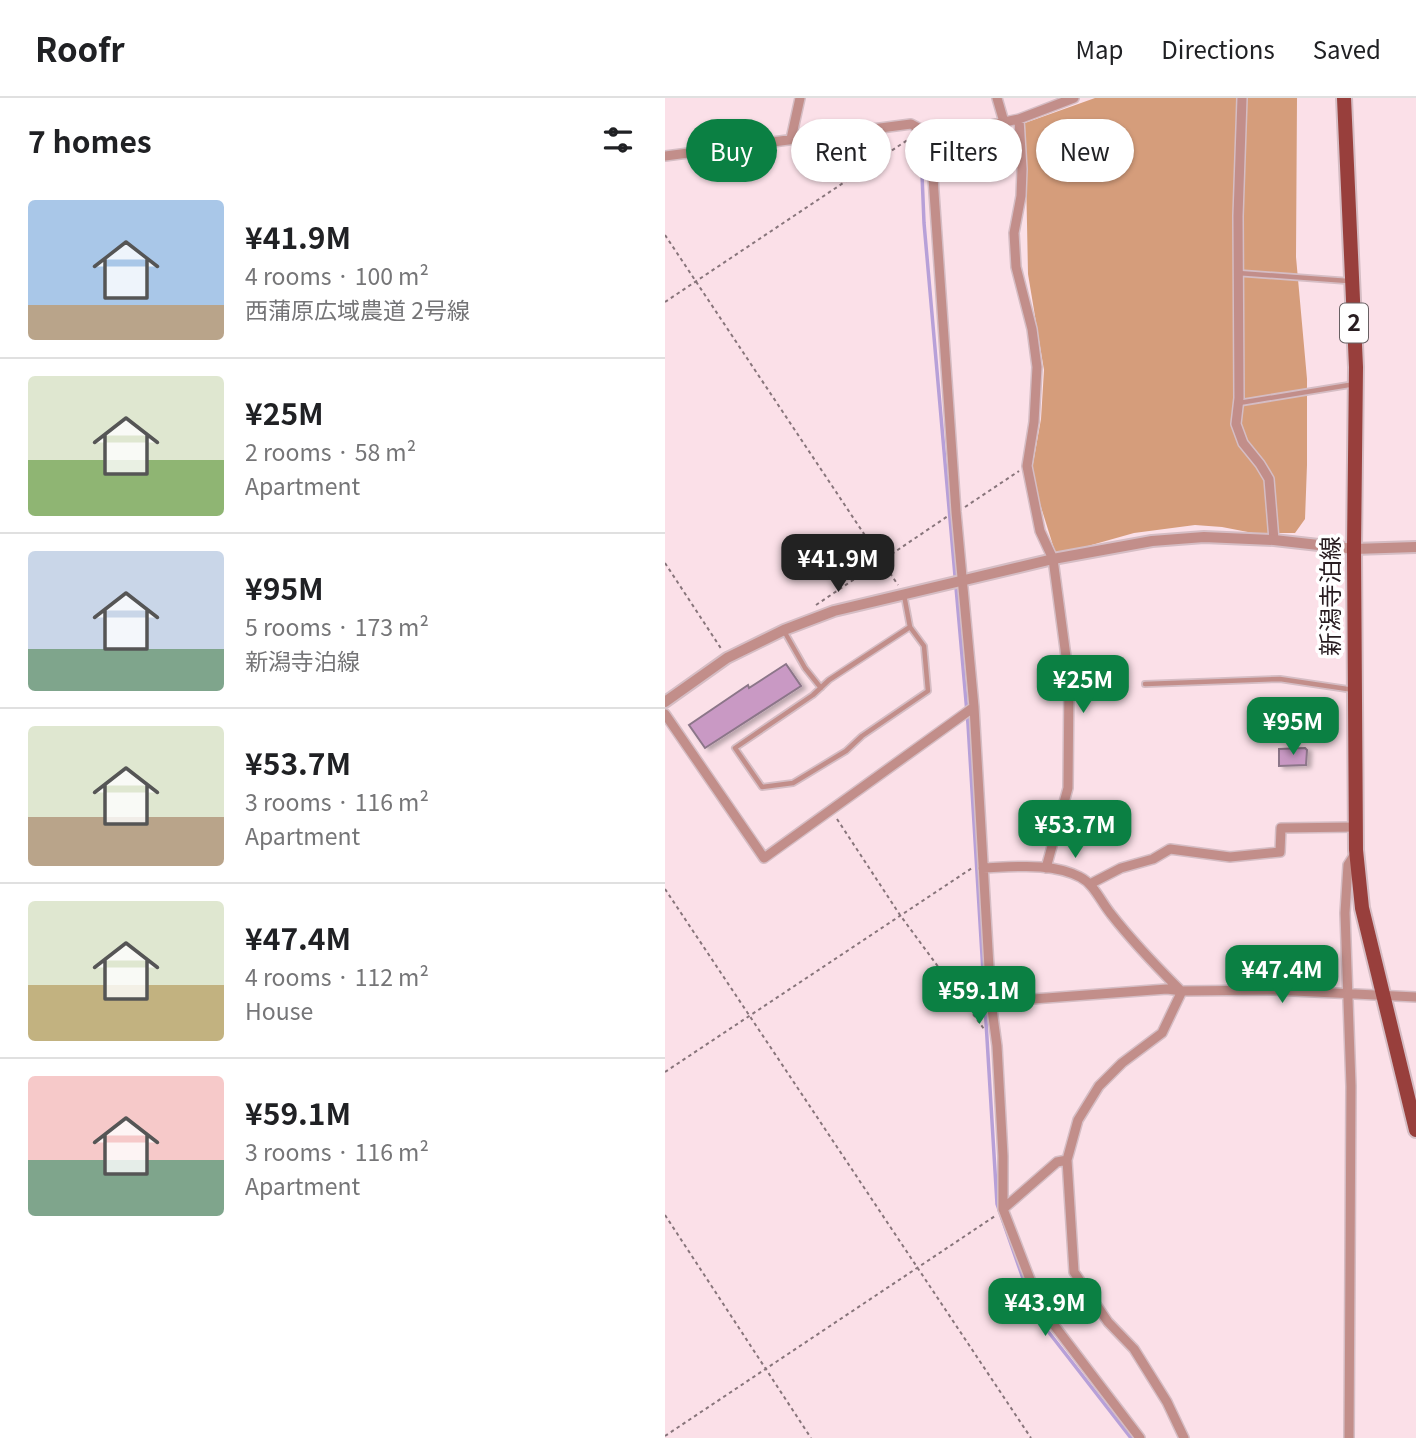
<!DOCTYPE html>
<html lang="en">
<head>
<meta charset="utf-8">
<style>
  :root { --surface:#fff; --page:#f2f2f2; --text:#202124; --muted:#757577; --line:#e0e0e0; --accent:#0b8043 }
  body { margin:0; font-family:Georgia,"Noto Sans JP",serif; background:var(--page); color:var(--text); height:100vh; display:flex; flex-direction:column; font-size:26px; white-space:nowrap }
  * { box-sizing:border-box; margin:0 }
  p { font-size:23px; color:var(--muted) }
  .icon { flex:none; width:38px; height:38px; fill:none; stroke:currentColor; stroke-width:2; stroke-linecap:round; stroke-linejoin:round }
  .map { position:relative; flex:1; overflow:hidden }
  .side { display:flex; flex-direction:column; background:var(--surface); width:665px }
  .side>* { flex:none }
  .banner { position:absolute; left:21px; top:21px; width:625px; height:63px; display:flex; gap:14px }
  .price { position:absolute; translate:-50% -60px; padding:0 16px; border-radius:14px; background:var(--accent); color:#fff; font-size:23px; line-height:46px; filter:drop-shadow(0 2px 4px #0008) }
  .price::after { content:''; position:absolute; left:50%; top:42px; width:21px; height:16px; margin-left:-10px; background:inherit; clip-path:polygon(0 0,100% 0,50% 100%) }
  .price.on { background:#222; color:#fff }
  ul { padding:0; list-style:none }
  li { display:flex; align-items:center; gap:21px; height:175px; padding:0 28px }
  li+li { border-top:2px solid var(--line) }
  li span { display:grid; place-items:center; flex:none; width:196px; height:140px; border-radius:7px; color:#555 }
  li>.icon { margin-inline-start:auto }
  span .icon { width:84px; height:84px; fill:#fffc; stroke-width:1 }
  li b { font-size:30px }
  h2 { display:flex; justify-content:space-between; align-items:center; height:84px; padding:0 28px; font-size:30px }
  .pill { padding:0 24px; border-radius:32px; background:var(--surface); box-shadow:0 2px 5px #0004; font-size:24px; line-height:63px }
  .pill.on { background:var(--accent); color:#fff }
  header { display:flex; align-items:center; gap:42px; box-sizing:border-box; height:98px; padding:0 35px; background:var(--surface); border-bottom:2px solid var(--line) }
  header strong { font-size:33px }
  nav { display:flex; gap:38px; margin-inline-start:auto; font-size:24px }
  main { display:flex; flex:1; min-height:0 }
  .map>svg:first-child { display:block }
</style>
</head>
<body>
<header>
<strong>Roofr</strong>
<nav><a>Map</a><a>Directions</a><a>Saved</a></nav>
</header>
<main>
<section class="side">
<h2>7 homes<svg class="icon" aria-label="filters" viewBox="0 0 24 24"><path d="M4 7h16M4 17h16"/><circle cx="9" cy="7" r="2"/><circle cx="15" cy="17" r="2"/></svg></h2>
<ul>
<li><span style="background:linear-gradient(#a9c7e8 75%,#b9a48a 0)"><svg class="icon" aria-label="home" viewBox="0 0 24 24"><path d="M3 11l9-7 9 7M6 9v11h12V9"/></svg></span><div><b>¥41.9M</b><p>4 rooms · 100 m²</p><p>西蒲原広域農道 2号線</p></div></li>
<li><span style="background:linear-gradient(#dfe7d0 60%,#8fb573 0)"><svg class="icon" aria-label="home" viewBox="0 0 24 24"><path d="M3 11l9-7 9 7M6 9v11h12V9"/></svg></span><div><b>¥25M</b><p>2 rooms · 58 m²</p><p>Apartment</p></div></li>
<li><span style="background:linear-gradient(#c9d6e8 70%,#7fa58c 0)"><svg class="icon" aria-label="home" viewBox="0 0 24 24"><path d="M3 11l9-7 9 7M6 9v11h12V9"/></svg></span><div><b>¥95M</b><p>5 rooms · 173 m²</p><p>新潟寺泊線</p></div></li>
<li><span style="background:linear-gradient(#dfe7d0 65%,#b9a48a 0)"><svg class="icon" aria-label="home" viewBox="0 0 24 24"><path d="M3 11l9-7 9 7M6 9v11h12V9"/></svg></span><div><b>¥53.7M</b><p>3 rooms · 116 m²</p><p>Apartment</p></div></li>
<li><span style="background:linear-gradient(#dfe7d0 60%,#c2b280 0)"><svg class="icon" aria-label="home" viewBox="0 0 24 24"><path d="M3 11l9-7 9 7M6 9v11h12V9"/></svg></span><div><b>¥47.4M</b><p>4 rooms · 112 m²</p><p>House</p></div></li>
<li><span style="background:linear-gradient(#f6c9c9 60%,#7fa58c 0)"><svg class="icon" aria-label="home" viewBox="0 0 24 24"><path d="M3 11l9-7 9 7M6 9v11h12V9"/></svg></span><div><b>¥59.1M</b><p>3 rooms · 116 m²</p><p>Apartment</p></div></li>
</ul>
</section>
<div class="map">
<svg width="751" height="1340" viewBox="0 0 751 1340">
  <defs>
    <filter id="shadow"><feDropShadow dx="4.5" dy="2.5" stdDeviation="2" flood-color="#0004"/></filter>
  </defs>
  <rect width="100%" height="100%" fill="#fbe0e8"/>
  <!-- forest -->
  <path fill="#d59d7b" d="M 430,0 L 632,0 L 631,159 L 642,281 L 642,367 L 640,421 L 630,435 L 588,435 L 557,429 L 530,427 L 469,435 L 391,457 L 366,377 L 376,321 L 379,272 L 363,176 L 360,25 Z"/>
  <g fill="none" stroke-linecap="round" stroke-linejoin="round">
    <!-- stream -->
    <path stroke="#b7a0d8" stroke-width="3.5" d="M 256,52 L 259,125 L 303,626 L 332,1106 L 368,1209 L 382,1232 L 466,1340"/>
  </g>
  <!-- building -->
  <path fill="#c999c4" stroke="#8c7689" stroke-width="2" filter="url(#shadow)" d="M 121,566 L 136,588 L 40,650 L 24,627 L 83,587 L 84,590 Z
    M 640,650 L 642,652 L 641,667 L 614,668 L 614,651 Z"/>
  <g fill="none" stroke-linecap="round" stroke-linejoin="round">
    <defs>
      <path id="service" d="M 573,175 L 683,183
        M 574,305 L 690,286
        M 239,497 L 245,529 L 259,548 L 263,593 L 197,638 L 181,653 L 128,685 L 97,689 L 70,650 L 148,597 L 164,582 L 245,529
        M 119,533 L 140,570 L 156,590
        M 480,586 L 615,581 L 689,592"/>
      <path id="minor" d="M 332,0 L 339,24
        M 577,0 L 573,118 L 574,300 L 571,326 L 578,345 L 595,366 L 604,381 L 609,442
        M 354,21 L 357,71 L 356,98 L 349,135 L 351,169 L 367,231 L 372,269 L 369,324 L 362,368 L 375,433 L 388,461 L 404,581 L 403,690 L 381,770
        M 265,36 L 291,414 L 309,609 L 326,904 L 332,948 L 338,1058 L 338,1111 L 376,1210 L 475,1340
        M 126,41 L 135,0
        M 0,58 L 246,26 L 265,36 L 282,36 L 354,21 L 409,0
        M 0,616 L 99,760 L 309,609
        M 318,770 C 349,769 387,764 415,779 C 429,786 436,804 446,816 C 467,843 491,868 515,892
        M 425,786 L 456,770 L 488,761 L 505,751 L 565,759 L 615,754 L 616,730 L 691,729
        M 517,893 L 497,935 L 457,965 L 434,988 L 413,1022 L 402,1062 L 409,1174 L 443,1224 L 469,1251 L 502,1304 L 519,1340
        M 326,904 L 502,891 L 517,893 L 609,892 L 751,899
        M 338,1111 L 392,1064 L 402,1062
        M 684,1340 L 686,988 L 680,815 L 683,767 L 690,756"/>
      <path id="tertiary" d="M 0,604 L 62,560 L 119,532 L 169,513 L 388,461 L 487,443 L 539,439 L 609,442 L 689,451 L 751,449"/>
      <path id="primary" d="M 679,0 L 691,269 L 689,451 L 691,752 L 697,810 L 751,1032"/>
    </defs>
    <!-- service casing -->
    <use href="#service" stroke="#d5bdc4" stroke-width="8"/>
    <!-- minor casing -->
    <use href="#minor" stroke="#d5bdc4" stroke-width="12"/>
    <!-- tertiary casing -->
    <use href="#tertiary" stroke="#d5bdc4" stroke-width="14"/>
    <!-- primary casing -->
    <use href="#primary" stroke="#d5bdc4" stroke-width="18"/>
    <!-- path -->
    <path stroke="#88757b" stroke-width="2" stroke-dasharray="3.5 3.5" stroke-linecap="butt" d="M 0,137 L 233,487
      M 0,204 L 250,37
      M 300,409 L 354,373
      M 0,465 L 57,552
      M 151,507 L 283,418
      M 172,721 L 235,817 L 319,931
      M 0,791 L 366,1340
      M 0,974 L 307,770
      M 0,1117 L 146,1340
      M 0,1338 L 330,1118"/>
    <!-- service -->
    <use href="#service" stroke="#c28e8a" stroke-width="4.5"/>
    <!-- minor -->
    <use href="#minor" stroke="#c28e8a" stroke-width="9"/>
    <!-- tertiary -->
    <use href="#tertiary" stroke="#c28e8a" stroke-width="10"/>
    <!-- primary -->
    <use href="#primary" stroke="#983f3c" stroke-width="14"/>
  </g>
  <g text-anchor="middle" stroke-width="7" stroke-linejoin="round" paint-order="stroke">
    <!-- shield labels -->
    <rect fill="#fff" stroke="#686063" stroke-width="2" x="675" y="205.5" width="28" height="39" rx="5"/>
    <g font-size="23" font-weight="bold" fill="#281c20">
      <text x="689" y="233">2</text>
    </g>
    <!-- street labels -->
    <g font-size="24" fill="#281c20" stroke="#fff">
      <text transform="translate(666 498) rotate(-90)" y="8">新潟寺泊線</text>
    </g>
  </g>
</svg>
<b class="price on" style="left:173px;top:496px">¥41.9M</b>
<b class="price" style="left:418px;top:617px">¥25M</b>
<b class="price" style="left:628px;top:659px">¥95M</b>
<b class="price" style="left:410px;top:762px">¥53.7M</b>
<b class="price" style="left:617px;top:907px">¥47.4M</b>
<b class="price" style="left:314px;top:928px">¥59.1M</b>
<b class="price" style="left:380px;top:1240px">¥43.9M</b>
<div class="banner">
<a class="pill on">Buy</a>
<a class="pill">Rent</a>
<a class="pill">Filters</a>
<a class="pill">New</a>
</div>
</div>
</main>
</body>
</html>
